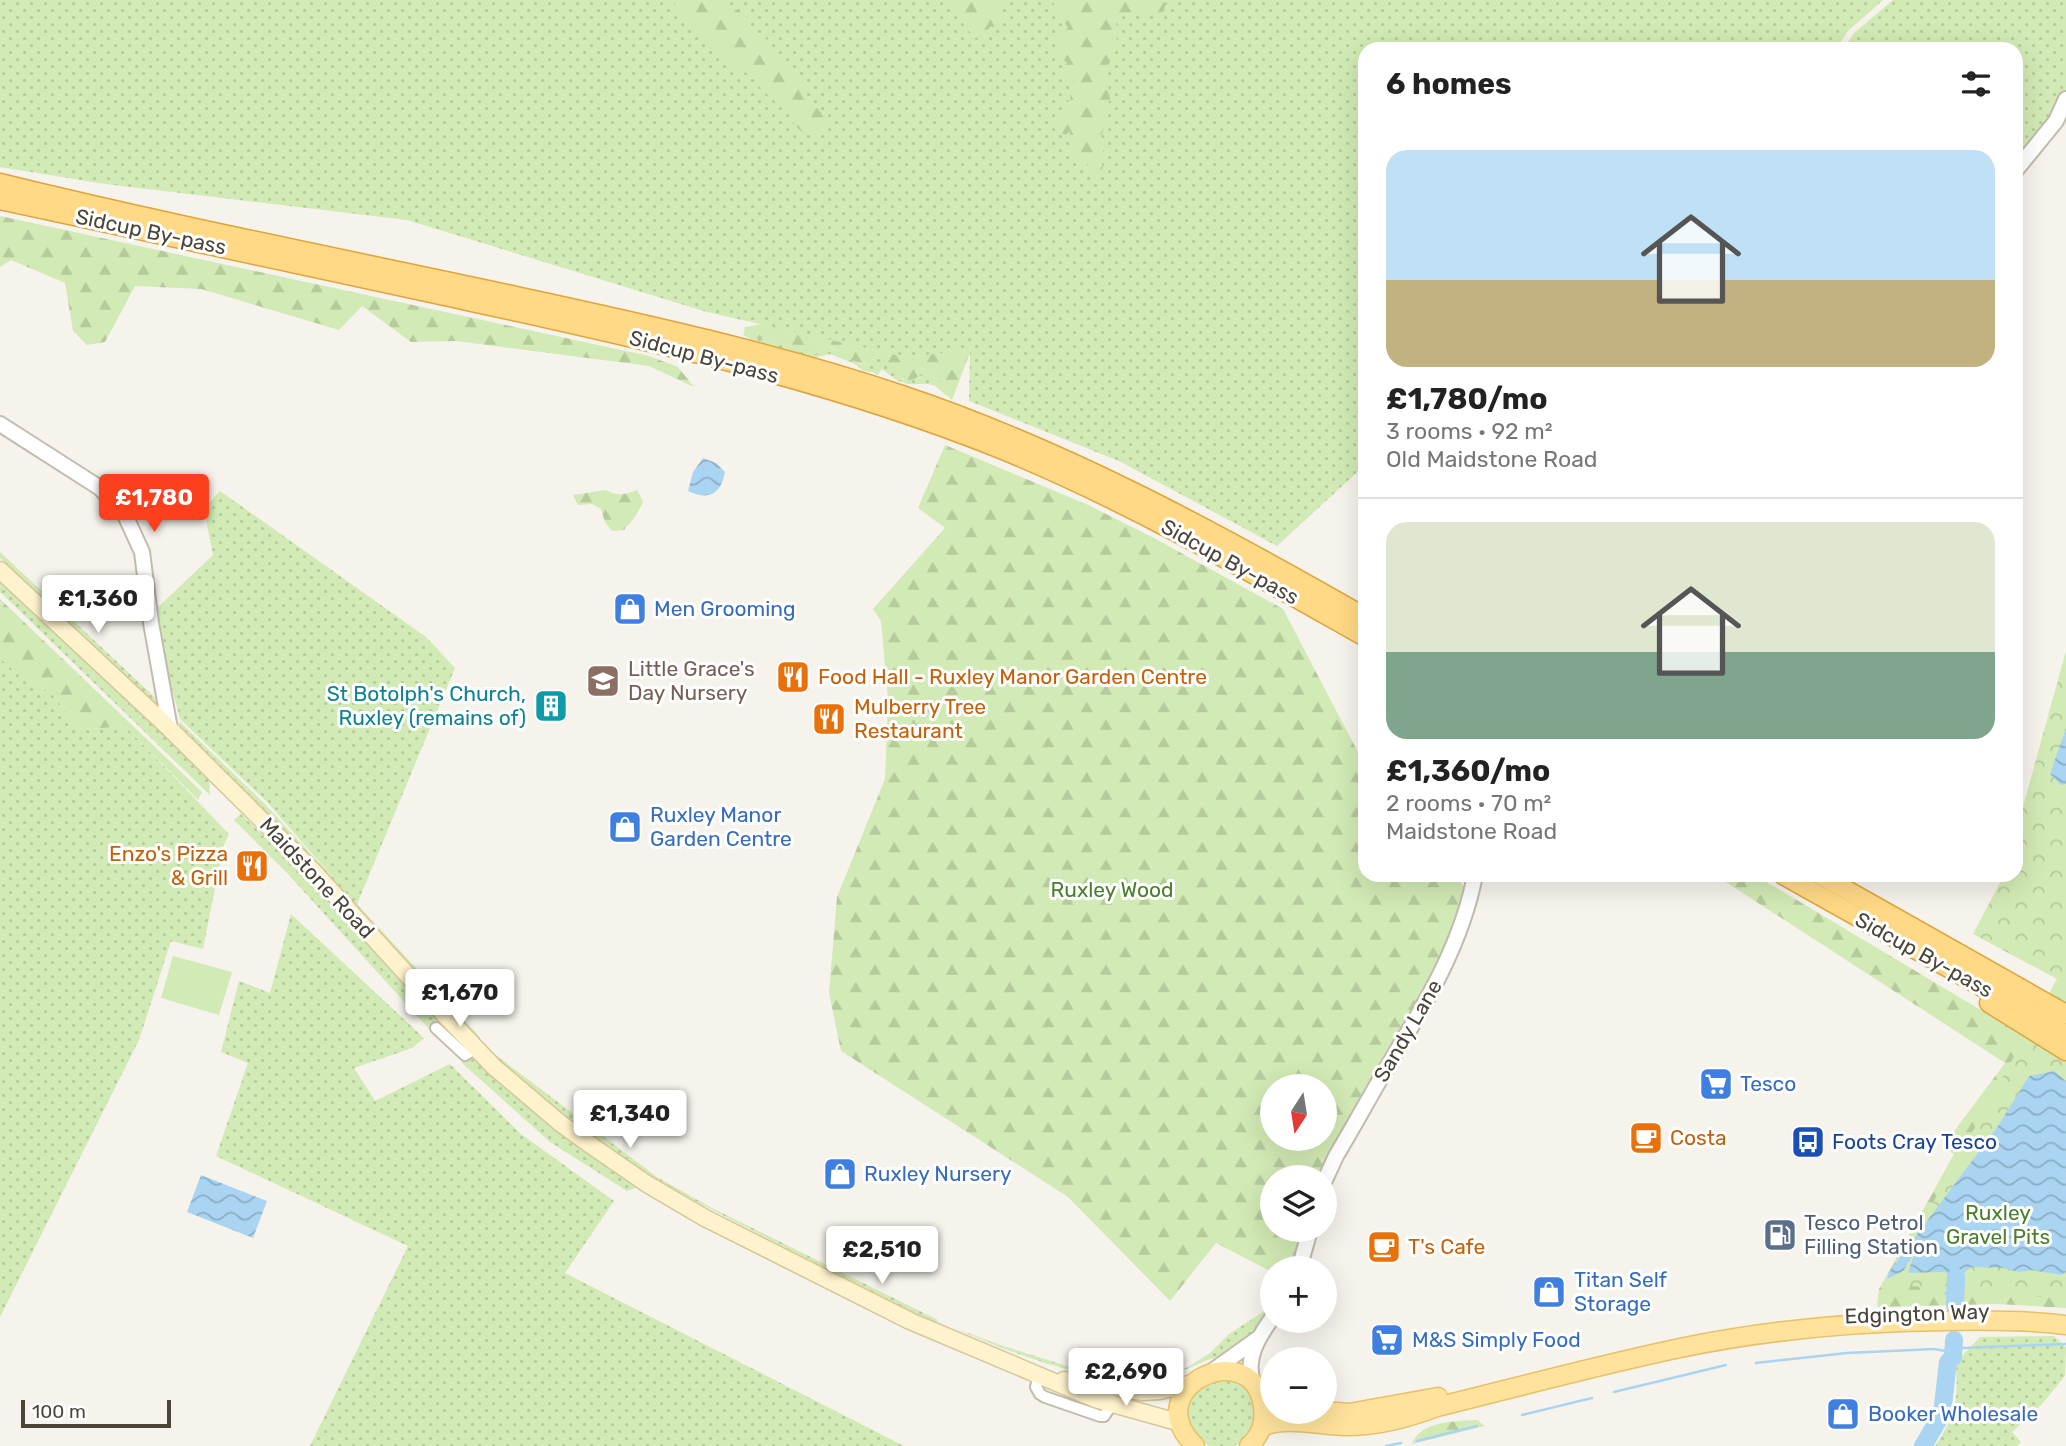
<!DOCTYPE html>
<html lang="en">
<head>
<meta charset="utf-8">
<style>
  :root { --surface:#fff; --page:#f2f2f2; --text:#222; --muted:#767676; --line:#e0e0e0; --accent:#fc3f1d }
  body { margin:0; font-family:Rubik,sans-serif; background:var(--page); color:var(--text); height:100vh; display:flex; flex-direction:column; font-size:26px; white-space:nowrap }
  * { box-sizing:border-box; margin:0 }
  p { font-size:23px; color:var(--muted) }
  .icon { flex:none; width:38px; height:38px; fill:none; stroke:currentColor; stroke-width:2; stroke-linecap:round; stroke-linejoin:round }
  .map { position:relative; flex:1; overflow:hidden }
  .details { position:absolute; left:1358px; top:42px; width:665px; height:840px; display:flex; flex-direction:column; background:var(--surface); border-radius:21px; box-shadow:0 7px 28px #0002 }
  .details>* { flex:none }
  .needle { width:46px; rotate:192deg }
  .fabs { position:absolute; left:1260px; top:1074px; display:grid; gap:14px }
  .fabs a { display:grid; place-items:center; width:77px; height:77px; border-radius:50%; background:var(--surface); box-shadow:0 7px 28px #0002; font-size:35px }
  .scale { position:absolute; left:21px; bottom:18px; width:150px; box-sizing:border-box; padding-left:7px; border:4px solid #4b4439; border-top:0; font-size:19px; line-height:24px; white-space:nowrap; color:#4b4439; -webkit-text-stroke:5px #fff; paint-order:stroke }
  .price { position:absolute; translate:-50% -60px; padding:0 16px; border-radius:7px; background:#fff; color:#222; font-size:23px; line-height:46px; filter:drop-shadow(0 2px 4px #0008) }
  .price::after { content:''; position:absolute; left:50%; top:42px; width:21px; height:16px; margin-left:-10px; background:inherit; clip-path:polygon(0 0,100% 0,50% 100%) }
  .price.selected { background:var(--accent); color:#fff }
  ul { padding:0; list-style:none }
  li { display:grid; align-content:center; gap:14px; height:371px; padding:0 28px }
  li+li { border-top:2px solid var(--line) }
  li span { display:grid; place-items:center; height:217px; border-radius:21px; color:#555 }
  li>.icon { margin-inline-start:auto }
  span .icon { width:126px; height:126px; fill:#fffc; stroke-width:1 }
  li b { font-size:30px }
  h2 { display:flex; justify-content:space-between; align-items:center; height:84px; padding:0 28px; font-size:30px }
  .map>svg:first-child { display:block }
</style>
</head>
<body>
<div class="map">
<svg width="2066" height="1446" viewBox="0 0 2066 1446">
  <defs>
    <pattern id="grass-dots" width="8" height="8" patternUnits="userSpaceOnUse" patternTransform="scale(1.75)"><rect width="8" height="8" fill="#d2eab5"/><path d="M2 2h.1M6 6h.1" fill="none" stroke="#b6ca9c" stroke-width="1.8" stroke-linecap="round"/></pattern>
    <pattern id="forest-firs" width="22" height="20" patternUnits="userSpaceOnUse" patternTransform="scale(1.75)"><rect width="22" height="20" fill="#d2eab5"/><path d="M5 1l3.5 6h-7zM16 11l3.5 6h-7z" fill="#b6ca9c"/></pattern>
    <pattern id="park-crowns" width="20" height="18" patternUnits="userSpaceOnUse" patternTransform="scale(1.75)"><rect width="20" height="18" fill="#d2eab5"/><path d="M2 6a3 3 0 1 1 6 0M12 15a3 3 0 1 1 6 0" fill="none" stroke="#b6ca9c"/></pattern>
    <pattern id="water-waves" width="16" height="10" patternUnits="userSpaceOnUse" patternTransform="scale(1.75)"><rect width="16" height="10" fill="#a9d4f2"/><path d="M0 5q4-4 8 0t8 0" fill="none" stroke="#8caec5"/></pattern>
  </defs>
  <rect width="100%" height="100%" fill="#f6f3ec"/>
  <!-- grass -->
  <path fill="url(#grass-dots)" d="M 0,0 L 1883,0 L 1848,31 L 1836,49 L 1365,49 L 1365,465 L 1277,546 L 1119,461 L 969,401 L 970,351 L 905,357 L 707,312 L 407,220 L 105,184 L 0,167 Z
    M 1893,0 L 2066,0 L 2066,96 L 2016,168 L 2016,49 L 1843,49 L 1854,33 Z
    M 744,332 L 755,338 L 815,354 L 828,346 L 860,364 L 868,366 L 871,360 L 881,358 L 904,380 L 924,373 L 940,380 L 946,393 L 952,400 L 935,386 L 928,384 L 908,384 L 896,380 L 882,369 L 877,375 L 873,372 L 863,371 L 855,364 L 830,354 L 814,358 L 752,340 L 743,335 Z
    M 220,491 L 426,637 L 455,668 L 357,904 L 480,1037 L 480,1043 L 657,1177 L 710,1207 L 938,1320 L 934,1324 L 666,1186 L 575,1125 L 482,1046 L 321,869 L 241,787 L 181,730 L 179,721 L 265,804 L 336,881 L 267,802 L 180,719 L 167,670 L 157,608 L 213,555 L 204,509 Z
    M 0,552 L 162,704 L 161,708 L 0,558 Z
    M 0,578 L 209,777 L 210,795 L 0,592 Z
    M 0,658 L 25,681 L 50,692 L 82,730 L 125,726 L 229,834 L 223,847 L 203,949 L 171,941 L 139,1040 L 0,1317 Z
    M 241,814 L 307,878 L 441,1023 L 430,1030 L 287,873 L 234,820 Z
    M 291,914 L 424,1038 L 412,1048 L 354,1068 L 375,1101 L 450,1064 L 521,1134 L 614,1201 L 565,1273 L 904,1446 L 310,1446 L 408,1246 L 216,1156 L 248,1063 L 221,1052 L 239,981 L 270,993 Z
    M 472,1055 L 533,1109 L 639,1187 L 627,1191 L 550,1142 L 461,1062 Z
    M 1272,1306 L 1257,1330 L 1230,1354 L 1207,1360 L 1160,1381 L 1139,1385 L 1109,1381 L 1045,1363 L 999,1347 L 952,1327 L 1003,1346 L 1102,1377 L 1139,1384 L 1165,1377 L 1188,1367 L 1210,1353 L 1229,1334 Z
    M 2054,1336 L 2066,1347 L 2065,1376 L 2042,1404 L 2012,1432 L 2021,1442 L 2017,1446 L 1935,1446 C 1957,1414 1958,1399 1956,1362 L 1980,1337 Z
    M1187 1413a35 35 0 1 1 70 0a35 35 0 1 1-70 0Z"/>
  <!-- forest -->
  <path fill="url(#forest-firs)" fill-rule="evenodd" d="M 674,0 L 719,0 L 721,4 L 731,6 L 748,18 L 747,33 L 751,34 L 753,29 L 769,41 L 779,58 L 786,62 L 789,74 L 797,77 L 803,85 L 803,97 L 810,99 L 812,104 L 825,115 L 824,133 C 801,140 793,126 788,106 L 779,105 L 757,85 L 757,76 L 743,72 L 696,31 L 694,22 L 677,13 Z
    M 941,0 L 1002,0 L 998,14 L 1002,20 L 999,26 L 990,27 L 982,37 L 975,38 L 965,27 L 959,13 Z
    M 1051,0 L 1166,0 L 1164,11 L 1153,16 L 1139,14 L 1130,17 L 1116,13 C 1116,29 1121,55 1106,66 L 1110,100 L 1102,113 L 1105,125 L 1101,136 L 1106,146 L 1100,157 L 1103,167 L 1099,174 L 1095,176 L 1086,162 L 1074,159 L 1070,155 L 1070,131 L 1066,135 L 1060,133 L 1053,127 L 1057,114 L 1068,114 L 1070,110 L 1057,104 L 1060,100 L 1070,102 L 1071,87 L 1074,81 L 1063,72 L 1063,67 L 1067,63 L 1056,53 L 1055,41 L 1066,32 L 1068,27 C 1058,17 1059,9 1051,0 Z
    M 0,216 L 649,356 L 678,367 L 694,387 L 649,366 L 456,341 L 411,342 L 362,306 L 339,330 L 201,289 L 135,286 L 105,342 L 87,345 L 73,331 L 65,283 L 11,260 L 0,267 Z
    M 762,324 L 905,357 L 971,350 L 952,400 L 946,393 L 940,380 L 924,373 C 920,374 918,377 914,379 C 904,385 887,366 881,358 L 871,360 L 868,366 C 860,364 853,359 845,360 L 836,350 L 829,346 L 814,354 L 755,338 L 744,332 L 745,327 Z
    M 945,445 L 1086,504 L 1154,538 L 1283,609 L 1360,756 L 1365,761 L 1365,875 L 1456,875 L 1469,895 L 1456,932 L 1324,1178 L 1272,1178 L 1272,1230 L 1308,1230 L 1296,1269 L 1272,1269 L 1272,1272 L 1216,1243 L 1170,1301 L 1068,1197 L 841,1051 L 829,993 L 837,897 L 885,779 L 888,699 L 881,621 L 873,609 L 945,528 L 918,508 ZM 1272,1087 L 1325,1087 L 1325,1139 L 1272,1139 Z
    M 606,490 C 617,496 625,495 637,490 L 643,501 C 640,511 631,522 624,530 L 612,531 L 605,522 L 601,509 L 592,504 L 578,505 L 573,495 Z
    M 0,599 L 202,792 L 198,800 L 125,726 L 82,730 L 50,692 L 25,681 L 0,658 Z
    M 1715,875 L 1755,875 L 2066,1061 L 2066,1308 L 1998,1304 L 1877,1307 L 1879,1289 L 1954,1154 L 1943,1146 L 2005,1063 Z
    M 1477,1420 L 1485,1426 L 1412,1444 C 1420,1421 1455,1421 1477,1420 Z"/>
  <!-- park -->
  <path fill="url(#park-crowns)" d="M 2066,651 L 2066,1299 L 1888,1284 L 2057,979 L 1973,934 L 2004,875 L 2016,875 L 2016,832 Z"/>
  <!-- pitch -->
  <path fill="#d2eab5" d="M 173,956 L 232,972 L 219,1015 L 161,998 Z"/>
  <!-- water -->
  <path fill="url(#water-waves)" d="M 703,458 L 716,463 L 725,472 C 721,494 709,501 688,491 L 693,472 Z
    M 2066,728 L 2066,784 L 2061,785 L 2050,774 Z
    M 2054,1071 L 2066,1081 L 2066,1272 L 2061,1275 L 2031,1270 L 2019,1272 L 2002,1268 L 1972,1267 L 1959,1276 L 1959,1285 L 1964,1294 L 1959,1299 L 1950,1299 L 1944,1294 L 1950,1285 L 1949,1275 L 1945,1272 L 1908,1273 L 1914,1254 L 1903,1271 L 1887,1279 L 1889,1272 L 1998,1126 L 2029,1076 Z
    M 201,1175 L 267,1201 L 253,1238 L 187,1212 Z"/>
  <g fill="none" stroke-linecap="round" stroke-linejoin="round">
    <!-- stream -->
    <path stroke="#a9d4f2" stroke-width="2.5" d="M 1756,1363 L 1847,1353 L 1934,1349 L 1946,1351 L 1953,1357 L 1962,1348 L 2066,1344
      M 1614,1392 L 1726,1365
      M 1522,1415 L 1592,1398
      M 1417,1441 L 1477,1426
      M 1386,1446 L 1401,1443"/>
    <!-- river -->
    <path stroke="#a9d4f2" stroke-width="18" d="M 1955,1306 L 1956,1277
      M 1923,1446 L 1942,1414 L 1948,1362 L 1953,1357 L 1954,1340"/>
    <defs>
      <path id="minor" d="M 436,1028 L 465,1055 L 476,1048
        M 1039,1374 L 1036,1387 L 1040,1394 L 1045,1397 L 1100,1416 L 1104,1416 L 1112,1404"/>
      <path id="tertiary" d="M 2016,170 L 2056,121 L 2066,99
        M 0,424 L 100,488 L 125,515 L 142,552 L 151,623 L 170,729
        M 1325,1180 L 1336,1156 C 1355,1124 1373,1091 1392,1059 C 1427,1001 1462,943 1475,875
        M 1299,1269 L 1310,1230
        M 1211,1372 L 1257,1339
        M 1253,1382 C 1245,1358 1258,1338 1272,1318"/>
      <path id="secondary" d="M 0,570 L 170,729 L 313,871 L 421,990 L 494,1067 L 560,1123 L 592,1146 L 647,1184 L 705,1218 L 910,1321 L 1095,1399 L 1181,1423
        M 1064,1380 L 1143,1392 L 1160,1391 L 1193,1383"/>
      <path id="primary" d="M 1325,1411 L 1349,1413 L 1438,1397
        M 1262,1427 C 1285,1416 1322,1426 1348,1426 C 1379,1426 1408,1418 1437,1407 C 1518,1387 1599,1365 1680,1348 C 1766,1330 1856,1322 1944,1321 C 1985,1320 2026,1320 2066,1325
        M 1195,1446 C 1135,1387 1254,1333 1263,1407 C 1265,1423 1261,1435 1249,1446"/>
      <path id="trunk" d="M 0,183 C 171,225 344,259 516,296 C 646,324 777,353 902,395 C 1066,450 1216,532 1365,617
        M 0,200 C 151,232 302,265 454,298 C 637,338 823,378 998,448 C 1126,500 1245,569 1365,637
        M 1783,875 L 2066,1034
        M 1820,875 L 2066,1014
        M 1989,1003 L 2066,1051"/>
    </defs>
    <!-- minor casing -->
    <use href="#minor" stroke="#c2bbae" stroke-width="14"/>
    <!-- tertiary casing -->
    <use href="#tertiary" stroke="#c2bbae" stroke-width="18"/>
    <!-- secondary casing -->
    <use href="#secondary" stroke="#d6c79b" stroke-width="19"/>
    <!-- primary casing -->
    <use href="#primary" stroke="#e6c16a" stroke-width="21"/>
    <!-- trunk casing -->
    <use href="#trunk" stroke="#e0a43c" stroke-width="21"/>
    <!-- minor -->
    <use href="#minor" stroke="#fff" stroke-width="10"/>
    <!-- tertiary -->
    <use href="#tertiary" stroke="#fff" stroke-width="14"/>
    <!-- secondary -->
    <use href="#secondary" stroke="#fff3cd" stroke-width="16"/>
    <!-- primary -->
    <use href="#primary" stroke="#ffe39c" stroke-width="18"/>
    <!-- trunk -->
    <use href="#trunk" stroke="#ffd985" stroke-width="18"/>
  </g>
  <!-- icons -->
  <defs>
    <symbol id="shop-square" viewBox="-11 -11 22 22"><rect x="-9" y="-9" width="18" height="18" rx="4" fill="#3f7fe0" stroke="#fff"/><path d="M-5-2.5h2.3a2.7 3.5 0 0 1 5.4 0H5L5.5 6h-11ZM-1.5-2.5h3a1.5 2.3 0 0 0-3 0Z" fill="#fff"/></symbol>
    <symbol id="restaurant-square" viewBox="-11 -11 22 22"><rect x="-9" y="-9" width="18" height="18" rx="4" fill="#e8710a" stroke="#fff"/><path d="M-5-6h1v4h1v-4h1v4h1v-4h1v5L-1.5 .5V6h-2V.5L-5-1ZM5-6V6H3V1.5H1.5Q1.5-4 5-6Z" fill="#fff"/></symbol>
    <symbol id="school-square" viewBox="-11 -11 22 22"><rect x="-9" y="-9" width="18" height="18" rx="4" fill="#8d6e63" stroke="#fff"/><path d="M0-5L7-2L0 1L-7-2ZM-4 1L0 2.5L4 1V4Q0 6-4 4Z" fill="#fff"/></symbol>
    <symbol id="building-square" viewBox="-11 -11 22 22"><rect x="-9" y="-9" width="18" height="18" rx="4" fill="#0f9aa8" stroke="#fff"/><path d="M-4-6H4V6H1V3H-1V6H-4ZM-2.5-4.3h1.7v1.8h-1.7ZM.8-4.3h1.7v1.8H.8ZM-2.5-1h1.7V.8h-1.7ZM.8-1h1.7V.8H.8Z" fill="#fff"/></symbol>
    <symbol id="supermarket-square" viewBox="-11 -11 22 22"><rect x="-9" y="-9" width="18" height="18" rx="4" fill="#3f7fe0" stroke="#fff"/><path d="M-6-5.5h2.5l.6 2H6L4.5 2H-2.5L-4.4-4H-6ZM-1.5 3.2a1.3 1.3 0 1 0 .1 0ZM3 3.2a1.3 1.3 0 1 0 .1 0Z" fill="#fff"/></symbol>
    <symbol id="cafe-square" viewBox="-11 -11 22 22"><rect x="-9" y="-9" width="18" height="18" rx="4" fill="#e8710a" stroke="#fff"/><path d="M-5.5-4.5H6V0H3Q3 3.5 0 3.5H-2.5Q-5.5 3.5-5.5 0ZM3-3.2v2h1.7v-2ZM-6 4.5H4V6H-6Z" fill="#fff"/></symbol>
    <symbol id="bus-square" viewBox="-11 -11 22 22"><rect x="-9" y="-9" width="18" height="18" rx="4" fill="#1a4fb4" stroke="#fff"/><path d="M-5-6H5V4H4V6H2V4H-2V6H-4V4H-5ZM-3.5-4V0h7V-4ZM-3.5 1.2v1.5H-2V1.2ZM2 1.2v1.5H3.5V1.2Z" fill="#fff"/></symbol>
    <symbol id="fuel-square" viewBox="-11 -11 22 22"><rect x="-9" y="-9" width="18" height="18" rx="4" fill="#5c6f8a" stroke="#fff"/><path d="M-5.5-6h7V0h2V4h1.3V-2.5L3-4.5l.8-.8L6-3V5H2.5V1h-1V6h-7ZM-4.2-4.7v3.2H.2V-4.7Z" fill="#fff"/></symbol>
  </defs>
  <g fill-rule="evenodd">
    <use href="#shop-square" x="611" y="590" width="38" height="38"/>
    <use href="#restaurant-square" x="774" y="658" width="38" height="38"/>
    <use href="#school-square" x="584" y="662" width="38" height="38"/>
    <use href="#building-square" x="532" y="687" width="38" height="38"/>
    <use href="#restaurant-square" x="810" y="700" width="38" height="38"/>
    <use href="#shop-square" x="606" y="808" width="38" height="38"/>
    <use href="#restaurant-square" x="233" y="847" width="38" height="38"/>
    <use href="#supermarket-square" x="1697" y="1065" width="38" height="38"/>
    <use href="#cafe-square" x="1627" y="1119" width="38" height="38"/>
    <use href="#bus-square" x="1789" y="1123" width="38" height="38"/>
    <use href="#shop-square" x="821" y="1155" width="38" height="38"/>
    <use href="#fuel-square" x="1761" y="1216" width="38" height="38"/>
    <use href="#cafe-square" x="1365" y="1228" width="38" height="38"/>
    <use href="#shop-square" x="1530" y="1273" width="38" height="38"/>
    <use href="#supermarket-square" x="1368" y="1321" width="38" height="38"/>
    <use href="#shop-square" x="1824" y="1395" width="38" height="38"/>
  </g>
  <g text-anchor="middle" stroke-width="6" stroke-linejoin="round" paint-order="stroke">
    <!-- street labels -->
    <g font-size="21" fill="#4b4439" stroke="#fff">
      <text transform="translate(151 232) rotate(12)" y="7">Sidcup By-pass</text>
      <text transform="translate(704 357) rotate(15)" y="7">Sidcup By-pass</text>
      <text transform="translate(1230 562) rotate(29)" y="7">Sidcup By-pass</text>
      <text transform="translate(317 878) rotate(47)" y="7">Maidstone Road</text>
      <text transform="translate(1924 955) rotate(29)" y="7">Sidcup By-pass</text>
      <text transform="translate(1408 1031) rotate(-60)" y="7">Sandy Lane</text>
      <text transform="translate(1917 1314) rotate(-2)" y="7">Edgington Way</text>
    </g>
    <!-- shop labels -->
    <g font-size="21" fill="#366cbe" stroke="#fff" text-anchor="start">
      <text x="654" y="616">Men Grooming</text>
      <text x="650" y="822">Ruxley Manor<tspan x="650" dy="24">Garden Centre</tspan></text>
      <text x="1740" y="1091">Tesco</text>
      <text x="864" y="1181">Ruxley Nursery</text>
      <text x="1574" y="1287">Titan Self<tspan x="1574" dy="24">Storage</tspan></text>
      <text x="1412" y="1347">M&amp;S Simply Food</text>
      <text x="1868" y="1421">Booker Wholesale</text>
    </g>
    <!-- education labels -->
    <g font-size="21" fill="#785e54" stroke="#fff" text-anchor="start">
      <text x="628" y="676">Little Grace's<tspan x="628" dy="24">Day Nursery</tspan></text>
    </g>
    <!-- food labels -->
    <g font-size="21" fill="#c56008" stroke="#fff" text-anchor="start">
      <text x="818" y="684">Food Hall - Ruxley Manor Garden Centre</text>
      <text x="854" y="714">Mulberry Tree<tspan x="854" dy="24">Restaurant</tspan></text>
      <text x="228" y="861" text-anchor="end">Enzo's Pizza<tspan x="228" dy="24">&amp; Grill</tspan></text>
      <text x="1670" y="1145">Costa</text>
      <text x="1408" y="1254">T's Cafe</text>
    </g>
    <!-- culture labels -->
    <g font-size="21" fill="#0d838f" stroke="#fff" text-anchor="end">
      <text x="526" y="701">St Botolph's Church,<tspan x="526" dy="24">Ruxley (remains of)</tspan></text>
    </g>
    <!-- park labels -->
    <g font-size="21" fill="#4a7f2a" stroke="#fff">
      <text x="1112" y="897">Ruxley Wood</text>
      <text x="1998" y="1220">Ruxley<tspan x="1998" dy="24">Gravel Pits</tspan></text>
    </g>
    <!-- transit labels -->
    <g font-size="21" fill="#164399" stroke="#fff" text-anchor="start">
      <text x="1832" y="1149">Foots Cray Tesco</text>
    </g>
    <!-- service labels -->
    <g font-size="21" fill="#4e5e75" stroke="#fff" text-anchor="start">
      <text x="1804" y="1230">Tesco Petrol<tspan x="1804" dy="24">Filling Station</tspan></text>
    </g>
  </g>
</svg>
<div class="fabs">
<a><svg class="needle" viewBox="-14 -14 28 28"><path d="M0-13l5 13h-10z" fill="#e53935"/><path d="M0 13l5-13h-10z" fill="#767676"/></svg></a>
<a><svg class="icon" aria-label="layers" viewBox="0 0 24 24"><path d="M12 4l9 5-9 5-9-5zM3 14l9 5 9-5"/></svg></a>
<a>+</a>
<a>−</a>
</div>
<div class="scale">100 m</div>
<b class="price selected" style="left:154px;top:534px">£1,780</b>
<b class="price" style="left:98px;top:635px">£1,360</b>
<b class="price" style="left:460px;top:1029px">£1,670</b>
<b class="price" style="left:630px;top:1150px">£1,340</b>
<b class="price" style="left:882px;top:1286px">£2,510</b>
<b class="price" style="left:1126px;top:1408px">£2,690</b>
<section class="details">
<h2>6 homes<svg class="icon" aria-label="filters" viewBox="0 0 24 24"><path d="M4 7h16M4 17h16"/><circle cx="9" cy="7" r="2"/><circle cx="15" cy="17" r="2"/></svg></h2>
<ul>
<li><span style="background:linear-gradient(#bfe0f5 60%,#c2b280 0)"><svg class="icon" aria-label="home" viewBox="0 0 24 24"><path d="M3 11l9-7 9 7M6 9v11h12V9"/></svg></span><div><b>£1,780/mo</b><p>3 rooms · 92 m²</p><p>Old Maidstone Road</p></div></li>
<li><span style="background:linear-gradient(#dfe7d0 60%,#7fa58c 0)"><svg class="icon" aria-label="home" viewBox="0 0 24 24"><path d="M3 11l9-7 9 7M6 9v11h12V9"/></svg></span><div><b>£1,360/mo</b><p>2 rooms · 70 m²</p><p>Maidstone Road</p></div></li>
</ul>
</section>
</div>
</body>
</html>
